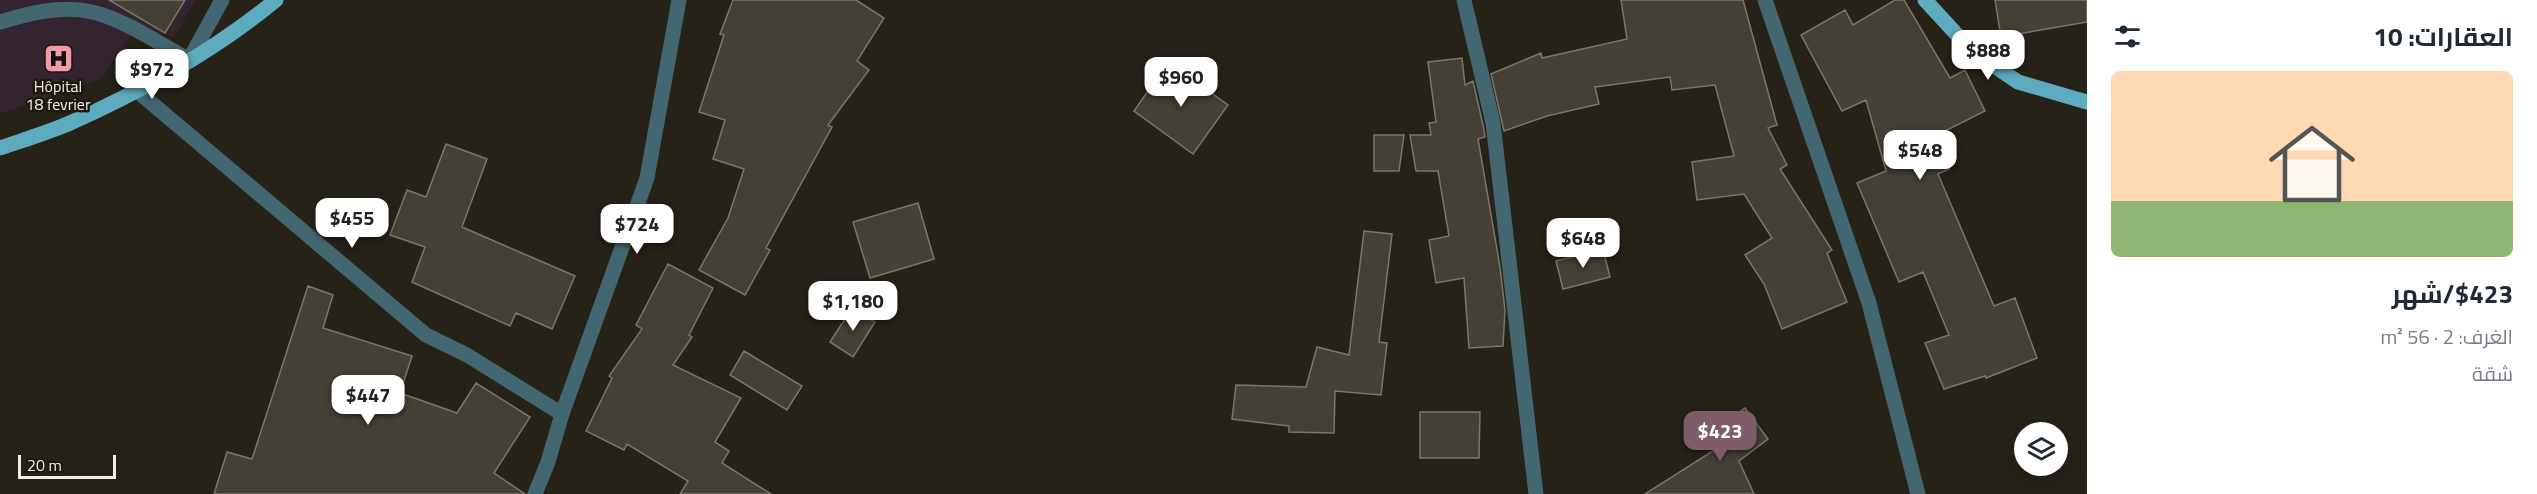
<!DOCTYPE html>
<html lang="ar">
<head>
<meta charset="utf-8">
<style>
  :root { --surface:#fff; --page:#f2f2f3; --text:#1f2937; --muted:#747a83; --accent:#7f5c69 }
  body { margin:0; font-family:"Titillium Web",Cairo,sans-serif; background:var(--page); color:var(--text); direction:rtl; height:100vh; display:flex; flex-direction:column; font-size:22px; white-space:nowrap }
  * { box-sizing:border-box; margin:0 }
  p { font-size:20px; color:var(--muted) }
  .icon { flex:none; width:33px; height:33px; fill:none; stroke:currentColor; stroke-width:2; stroke-linecap:round; stroke-linejoin:round }
  .map { position:relative; flex:1; overflow:hidden; direction:ltr }
  .panel { display:flex; flex-direction:column; background:var(--surface); width:450px }
  .panel>* { flex:none }
  .buttons { position:absolute; left:2014px; top:422px; display:grid; gap:12px }
  .buttons a { display:grid; place-items:center; width:54px; height:54px; border-radius:50%; background:var(--surface); box-shadow:0 6px 24px #0002; font-size:30px }
  .scale { position:absolute; left:18px; bottom:15px; width:98px; box-sizing:border-box; padding-left:6px; border:3px solid #f1eee7; border-top:0; font-size:16px; line-height:21px; white-space:nowrap; color:#f1eee7; -webkit-text-stroke:4px #1d190e; paint-order:stroke }
  .price { position:absolute; translate:-50% -51px; padding:0 14px; border-radius:12px; background:#fff; color:#222; font-size:20px; line-height:39px; filter:drop-shadow(0 2px 3px #0008) }
  .price::after { content:''; position:absolute; left:50%; top:36px; width:18px; height:14px; margin-left:-9px; background:inherit; clip-path:polygon(0 0,100% 0,50% 100%) }
  .price.current { background:var(--accent); color:#fff }
  ul { padding:0; list-style:none }
  li { display:grid; align-content:center; gap:12px; height:318px; padding:0 24px }
  li span { display:grid; place-items:center; height:186px; border-radius:9px; color:#555 }
  li>.icon { margin-inline-start:auto }
  span .icon { width:108px; height:108px; fill:#fffc; stroke-width:1 }
  li b { font-size:26px }
  h2 { display:flex; justify-content:space-between; align-items:center; height:72px; padding:0 24px; font-size:26px }
  main { display:flex; flex:1; min-height:0 }
  .map>svg:first-child { display:block }
</style>
</head>
<body>
<main>
<section class="panel">
<h2>العقارات: 10<svg class="icon" aria-label="filters" viewBox="0 0 24 24"><path d="M4 7h16M4 17h16"/><circle cx="9" cy="7" r="2"/><circle cx="15" cy="17" r="2"/></svg></h2>
<ul>
<li><span style="background:linear-gradient(#ffd9b3 70%,#8fb573 0)"><svg class="icon" aria-label="home" viewBox="0 0 24 24"><path d="M3 11l9-7 9 7M6 9v11h12V9"/></svg></span><div><b>$423/شهر</b><p>الغرف: 2 · 56 m²</p><p>شقة</p></div></li>
</ul>
</section>
<div class="map">
<svg width="2087" height="494" viewBox="0 0 2087 494">
  <rect width="100%" height="100%" fill="#262217"/>
  <!-- medical -->
  <path fill="#34242f" d="M 0,0 L 196,0 L 174,37 L 136,28 L 101,79 L 0,114 Z"/>
  <!-- building -->
  <path fill="#454034" stroke="#7b7668" stroke-width="1.5" d="M 109,0 L 185,0 L 165,33 Z
    M 733,0 L 856,0 L 884,18 L 857,61 L 869,70 L 828,125 L 832,127 L 766,248 L 770,250 L 745,295 L 699,270 L 728,218 L 744,169 L 713,159 L 725,120 L 699,112 L 724,35 L 720,34 Z
    M 1621,0 L 1743,0 L 1777,125 L 1768,128 L 1787,165 L 1780,169 L 1832,250 L 1827,253 L 1847,302 L 1782,329 L 1764,284 L 1745,255 L 1772,238 L 1744,194 L 1697,200 L 1692,162 L 1734,156 L 1715,85 L 1672,90 L 1670,77 L 1595,87 L 1599,104 L 1547,116 L 1504,131 L 1491,74 L 1541,53 L 1542,58 L 1627,39 Z
    M 1895,0 L 1904,0 L 1950,78 L 1965,70 L 1985,111 L 1935,136 L 1949,169 L 1938,174 L 1994,306 L 2015,298 L 2037,358 L 1986,378 L 1985,376 L 1944,389 L 1925,343 L 1949,335 L 1923,272 L 1899,282 L 1857,183 L 1886,171 L 1866,100 L 1842,111 L 1801,35 L 1845,10 L 1853,25 Z
    M 1995,0 L 2087,0 L 2087,22 L 2001,37 Z
    M 1462,58 L 1465,85 L 1473,81 L 1483,125 L 1485,137 L 1478,139 L 1500,267 L 1505,310 L 1503,346 L 1469,348 L 1464,278 L 1436,283 L 1429,240 L 1449,236 L 1438,171 L 1416,171 L 1410,135 L 1431,135 L 1429,123 L 1436,122 L 1428,62 Z
    M 1168,62 L 1228,105 L 1193,154 L 1134,111 Z
    M 1374,135 L 1404,135 L 1399,171 L 1374,171 Z
    M 446,144 L 487,159 L 462,227 L 575,276 L 552,329 L 516,313 L 510,326 L 412,282 L 425,247 L 390,235 L 407,190 L 426,197 Z
    M 918,203 L 934,259 L 870,278 L 853,222 Z
    M 1364,231 L 1392,234 L 1379,342 L 1387,343 L 1381,395 L 1335,391 L 1334,433 L 1289,432 L 1289,426 L 1232,419 L 1236,385 L 1306,387 L 1317,347 L 1349,355 Z
    M 1603,249 L 1610,277 L 1563,289 L 1556,261 Z
    M 668,264 L 713,288 L 689,335 L 692,337 L 673,365 L 741,398 L 715,442 L 729,451 L 722,463 L 771,494 L 680,494 L 688,481 L 627,444 L 624,450 L 586,431 L 612,378 L 609,376 L 642,329 L 636,325 Z
    M 308,286 L 333,295 L 323,328 L 412,356 L 400,393 L 457,413 L 476,383 L 530,417 L 494,473 L 525,494 L 214,494 L 227,452 L 252,459 Z
    M 852,308 L 875,322 L 853,357 L 830,342 Z
    M 744,351 L 802,386 L 787,410 L 730,375 Z
    M 1745,408 L 1768,439 L 1739,461 L 1754,494 L 1645,494 L 1716,449 L 1707,436 Z
    M 1420,412 L 1480,412 L 1479,458 L 1420,458 Z"/>
  <g fill="none" stroke-linecap="round" stroke-linejoin="round">
    <!-- minor -->
    <path stroke="#436770" stroke-width="15" d="M 1464,0 L 1493,123 L 1536,494
      M 1765,0 L 1869,303 L 1918,494
      M 0,22 C 30,13 61,5 92,12 C 121,18 162,45 189,60 L 222,0
      M 136,90 L 426,335 L 467,355 L 562,414
      M 535,494 L 548,462 L 562,414 L 647,178 L 679,0"/>
    <!-- major -->
    <path stroke="#5dabbe" stroke-width="15" d="M 1925,0 L 1971,50 L 2018,82 L 2087,102
      M 0,148 C 23,140 47,133 70,123 C 142,91 215,50 276,0"/>
  </g>
  <!-- icons -->
  <defs>
    <symbol id="hospital-square" viewBox="-11 -11 22 22"><rect x="-9" y="-9" width="18" height="18" rx="4" fill="#f49aa6" stroke="#1d190e"/><path d="M-5-5h3v3.5h4V-5h3V5h-3V1.5h-4V5h-3Z" fill="#111"/></symbol>
  </defs>
  <g fill-rule="evenodd">
    <use href="#hospital-square" x="42" y="42" width="33" height="33"/>
  </g>
  <g text-anchor="middle" stroke-width="5" stroke-linejoin="round" paint-order="stroke">
    <!-- poi labels -->
    <g font-size="16" fill="#f1eee7" stroke="#1d190e">
      <text x="58" y="92">Hôpital<tspan x="58" dy="18">18 fevrier</tspan></text>
    </g>
  </g>
</svg>
<div class="buttons">
<a><svg class="icon" aria-label="layers" viewBox="0 0 24 24"><path d="M12 4l9 5-9 5-9-5zM3 14l9 5 9-5"/></svg></a>
</div>
<div class="scale">20 m</div>
<b class="price" style="left:1988px;top:81px">$888</b>
<b class="price" style="left:152px;top:100px">$972</b>
<b class="price" style="left:1181px;top:108px">$960</b>
<b class="price" style="left:1920px;top:181px">$548</b>
<b class="price" style="left:352px;top:249px">$455</b>
<b class="price" style="left:637px;top:255px">$724</b>
<b class="price" style="left:1583px;top:269px">$648</b>
<b class="price" style="left:853px;top:332px">$1,180</b>
<b class="price" style="left:368px;top:426px">$447</b>
<b class="price current" style="left:1720px;top:462px">$423</b>
</div>
</main>
</body>
</html>
